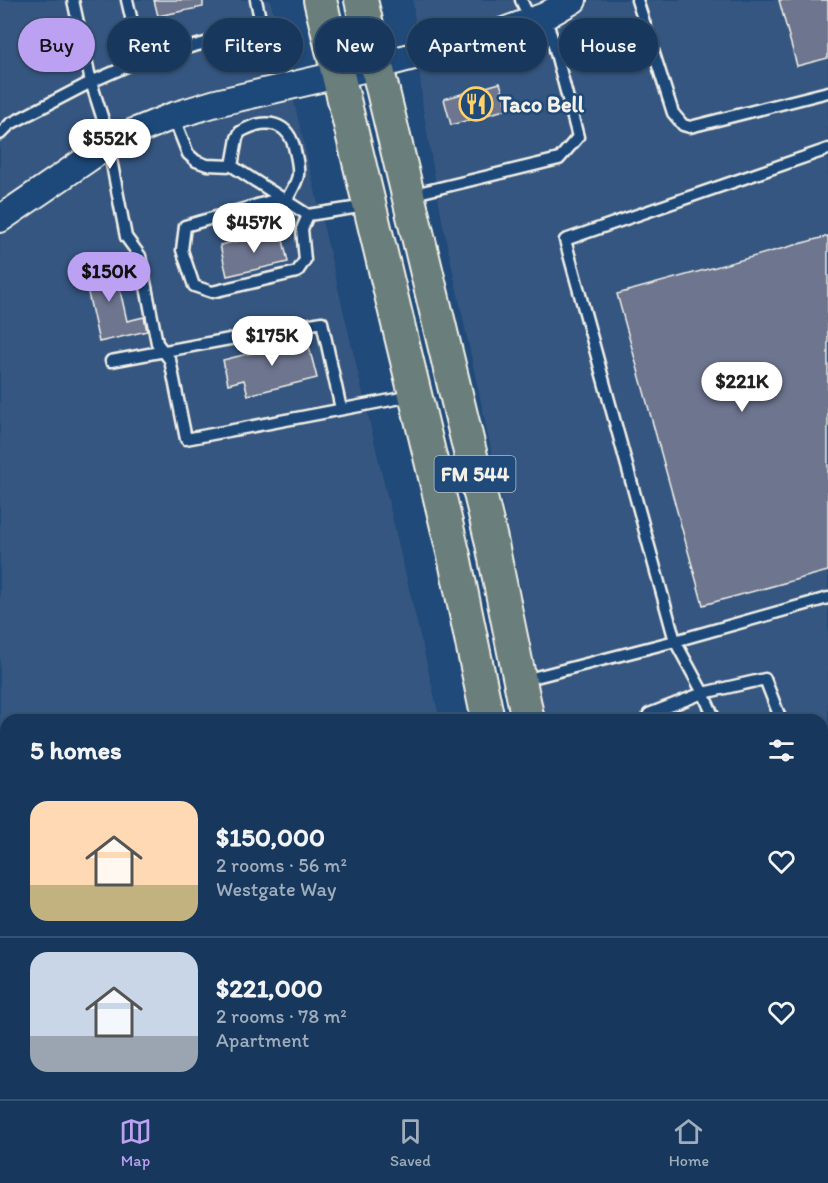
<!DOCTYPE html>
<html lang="en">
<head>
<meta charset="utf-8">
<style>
  :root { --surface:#17385c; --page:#203f62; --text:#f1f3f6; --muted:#9eacbb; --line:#365272; --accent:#bca0f2 }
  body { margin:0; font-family:Itim,sans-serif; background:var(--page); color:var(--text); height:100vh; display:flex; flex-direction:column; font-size:22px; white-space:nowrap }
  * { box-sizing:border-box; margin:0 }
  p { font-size:20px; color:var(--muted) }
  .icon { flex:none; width:33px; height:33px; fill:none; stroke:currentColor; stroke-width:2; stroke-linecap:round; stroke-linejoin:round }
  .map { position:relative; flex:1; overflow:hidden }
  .side { position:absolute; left:0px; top:714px; width:828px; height:386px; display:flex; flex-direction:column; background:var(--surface); border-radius:18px 18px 0 0; box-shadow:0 2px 4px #0004,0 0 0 2px var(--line) }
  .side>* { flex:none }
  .top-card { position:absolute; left:18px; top:18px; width:792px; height:54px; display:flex; gap:12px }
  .price { position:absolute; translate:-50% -51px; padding:0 14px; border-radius:21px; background:#fff; color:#222; font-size:20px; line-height:39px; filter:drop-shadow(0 2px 3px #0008) }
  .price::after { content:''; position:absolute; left:50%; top:36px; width:18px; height:14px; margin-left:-9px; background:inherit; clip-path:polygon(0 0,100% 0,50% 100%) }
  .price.active { background:var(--accent); color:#111 }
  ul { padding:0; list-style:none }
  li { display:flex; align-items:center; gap:18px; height:150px; padding:0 30px }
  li+li { border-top:2px solid var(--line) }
  li span { display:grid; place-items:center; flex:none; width:168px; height:120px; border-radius:18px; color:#555 }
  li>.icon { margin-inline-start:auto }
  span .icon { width:72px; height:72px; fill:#fffc; stroke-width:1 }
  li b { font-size:26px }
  h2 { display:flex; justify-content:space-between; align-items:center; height:72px; padding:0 30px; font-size:26px }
  .tag { padding:0 21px; border-radius:27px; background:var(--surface); box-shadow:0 2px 4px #0004,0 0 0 2px var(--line); font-size:21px; line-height:54px }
  .tag.active { background:var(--accent); color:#111 }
  .menu { display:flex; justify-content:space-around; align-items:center; height:84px; border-top:2px solid var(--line); background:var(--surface); font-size:16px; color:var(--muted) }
  .menu a { display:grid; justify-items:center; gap:3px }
  .menu .active { color:var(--accent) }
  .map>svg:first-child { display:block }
</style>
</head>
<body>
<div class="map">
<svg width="828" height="1099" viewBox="0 0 828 1099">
  <rect width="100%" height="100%" fill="#1f4a7a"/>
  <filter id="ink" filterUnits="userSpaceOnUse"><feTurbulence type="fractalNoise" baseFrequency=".0167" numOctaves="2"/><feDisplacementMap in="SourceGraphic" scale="12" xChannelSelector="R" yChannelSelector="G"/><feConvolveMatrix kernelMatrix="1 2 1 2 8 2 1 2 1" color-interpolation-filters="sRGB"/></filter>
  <g filter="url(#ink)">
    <!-- built -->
    <path fill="#365780" d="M 0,0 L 270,0 L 440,720 L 6,720 L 6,1094 L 496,1094 L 497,1099 L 0,1099 Z
      M 413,0 L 828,0 L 828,1099 L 611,1099 L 610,1094 L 822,1094 L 822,720 L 545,720 L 524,604 L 442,220 L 423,109 Z"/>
    <!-- building -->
    <path fill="#6d748f" stroke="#f4f1e8" stroke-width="1.5" d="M 154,0 L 203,0 L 203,7 L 158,16 Z
      M 779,0 L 828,0 L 828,58 L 797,66 Z
      M 500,83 L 508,109 L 451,125 L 444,99 Z
      M 281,231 L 288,262 L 227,276 L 220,245 Z
      M 828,236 L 828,571 L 703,605 L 617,294 Z
      M 113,259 L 127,321 L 144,317 L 147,331 L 99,342 L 82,266 Z
      M 307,339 L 317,378 L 248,395 L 244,380 L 228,384 L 223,360 Z"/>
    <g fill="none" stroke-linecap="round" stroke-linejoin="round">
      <defs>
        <path id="service" d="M 73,0 L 91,82 L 104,123 L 126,237 L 140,256 L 157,343 L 170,360 L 186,439 L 412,396
          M 127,0 L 141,60
          M 521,0 L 531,21
          M 637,0 L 673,113 L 683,125 L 690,127 L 828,92
          M 173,116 L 188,154 L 196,161 L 207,165 L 232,166 L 308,215 L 366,206
          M 0,134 L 10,124 L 91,82 L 141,60 L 262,28 L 256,0
          M 828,149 L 565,240 L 675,641 L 828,598
          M 232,166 L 237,138 L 240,132 C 266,117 289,121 295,151 C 297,159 299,167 298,175 C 297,183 290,193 286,201
          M 410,195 L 559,159 L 578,137 L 552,38 L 545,16
          M 281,198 L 185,226 L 182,250 L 194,286 L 212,292 L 297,272 L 305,260 L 302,229 L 308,215
          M 111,361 L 322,322 L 341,409
          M 524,680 L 675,641 L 703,693 L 765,679 L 781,720
          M 648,720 L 649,714 L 703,693 L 715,720
          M 822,777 L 828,782
          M 822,866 L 828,870
          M 822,939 L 828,942"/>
        <path id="tertiary" d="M 0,219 L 105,147 L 129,134 L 173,116 L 216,103 L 376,66 L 490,36 L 545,16 L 573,0"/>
        <path id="primary" d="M 320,0 L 454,556 L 488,720
          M 361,0 L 491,539 L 528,720
          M 547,1094 L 548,1099
          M 587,1094 L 588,1099"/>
      </defs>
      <!-- service casing -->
      <use href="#service" stroke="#f4f1e8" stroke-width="15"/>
      <!-- tertiary casing -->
      <use href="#tertiary" stroke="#f4f1e8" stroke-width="30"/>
      <!-- primary casing -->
      <use href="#primary" stroke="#f4f1e8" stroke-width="36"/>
      <!-- service -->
      <use href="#service" stroke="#1f4a7a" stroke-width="10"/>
      <!-- tertiary -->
      <use href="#tertiary" stroke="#1f4a7a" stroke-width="26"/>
      <!-- primary -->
      <use href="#primary" stroke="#6b7f7c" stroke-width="32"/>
    </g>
  </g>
  <!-- icons -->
  <defs>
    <symbol id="restaurant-ring" viewBox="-11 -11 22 22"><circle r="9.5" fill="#1f4a7a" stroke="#ffd166" stroke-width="1.5"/><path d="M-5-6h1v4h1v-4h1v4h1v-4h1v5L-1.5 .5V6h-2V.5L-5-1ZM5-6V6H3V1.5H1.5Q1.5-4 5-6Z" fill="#ffd166"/></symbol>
  </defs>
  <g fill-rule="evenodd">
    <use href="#restaurant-ring" x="457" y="85" width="38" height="38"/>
  </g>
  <g text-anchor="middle" stroke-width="5" stroke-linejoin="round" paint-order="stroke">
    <!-- shield labels -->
    <rect fill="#1f4a7a" stroke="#b4bfc7" stroke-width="1.5" x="434.5" y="456" width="81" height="36" rx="4.5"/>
    <g font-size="21" font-weight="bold" fill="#f4f1e8">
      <text x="475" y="481">FM 544</text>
    </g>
    <!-- poi labels -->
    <g font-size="22" font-weight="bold" fill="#f4f1e8" stroke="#1f4a7a" text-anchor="start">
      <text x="499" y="112">Taco Bell</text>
    </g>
  </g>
</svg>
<b class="price" style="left:110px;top:170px">$552K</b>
<b class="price" style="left:254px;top:254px">$457K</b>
<b class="price active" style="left:109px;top:303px">$150K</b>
<b class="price" style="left:272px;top:367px">$175K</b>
<b class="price" style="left:742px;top:413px">$221K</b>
<div class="top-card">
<a class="tag active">Buy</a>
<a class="tag">Rent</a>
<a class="tag">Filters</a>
<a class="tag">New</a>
<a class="tag">Apartment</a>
<a class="tag">House</a>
</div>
<section class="side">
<h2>5 homes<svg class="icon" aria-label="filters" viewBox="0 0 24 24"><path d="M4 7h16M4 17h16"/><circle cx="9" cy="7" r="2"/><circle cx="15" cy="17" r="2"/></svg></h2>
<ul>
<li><span style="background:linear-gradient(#ffd9b3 70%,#c2b280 0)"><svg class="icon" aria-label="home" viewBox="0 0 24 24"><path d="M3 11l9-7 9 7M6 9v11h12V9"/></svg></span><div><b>$150,000</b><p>2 rooms · 56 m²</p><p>Westgate Way</p></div><svg class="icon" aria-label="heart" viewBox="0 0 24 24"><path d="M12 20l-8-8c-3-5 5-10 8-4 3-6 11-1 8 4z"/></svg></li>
<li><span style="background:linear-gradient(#c9d6e8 70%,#9aa5b1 0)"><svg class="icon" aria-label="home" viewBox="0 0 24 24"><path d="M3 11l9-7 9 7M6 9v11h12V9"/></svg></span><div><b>$221,000</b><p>2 rooms · 78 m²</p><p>Apartment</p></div><svg class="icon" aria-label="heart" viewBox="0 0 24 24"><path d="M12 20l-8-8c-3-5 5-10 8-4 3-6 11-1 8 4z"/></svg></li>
</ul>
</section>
</div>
<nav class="menu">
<a class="active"><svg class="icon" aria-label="map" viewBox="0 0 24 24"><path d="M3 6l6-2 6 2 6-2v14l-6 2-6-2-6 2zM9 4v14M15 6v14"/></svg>Map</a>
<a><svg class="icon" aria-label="saved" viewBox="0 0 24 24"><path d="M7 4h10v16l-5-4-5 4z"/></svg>Saved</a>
<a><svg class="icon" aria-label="home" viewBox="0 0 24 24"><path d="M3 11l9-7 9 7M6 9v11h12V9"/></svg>Home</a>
</nav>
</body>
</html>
